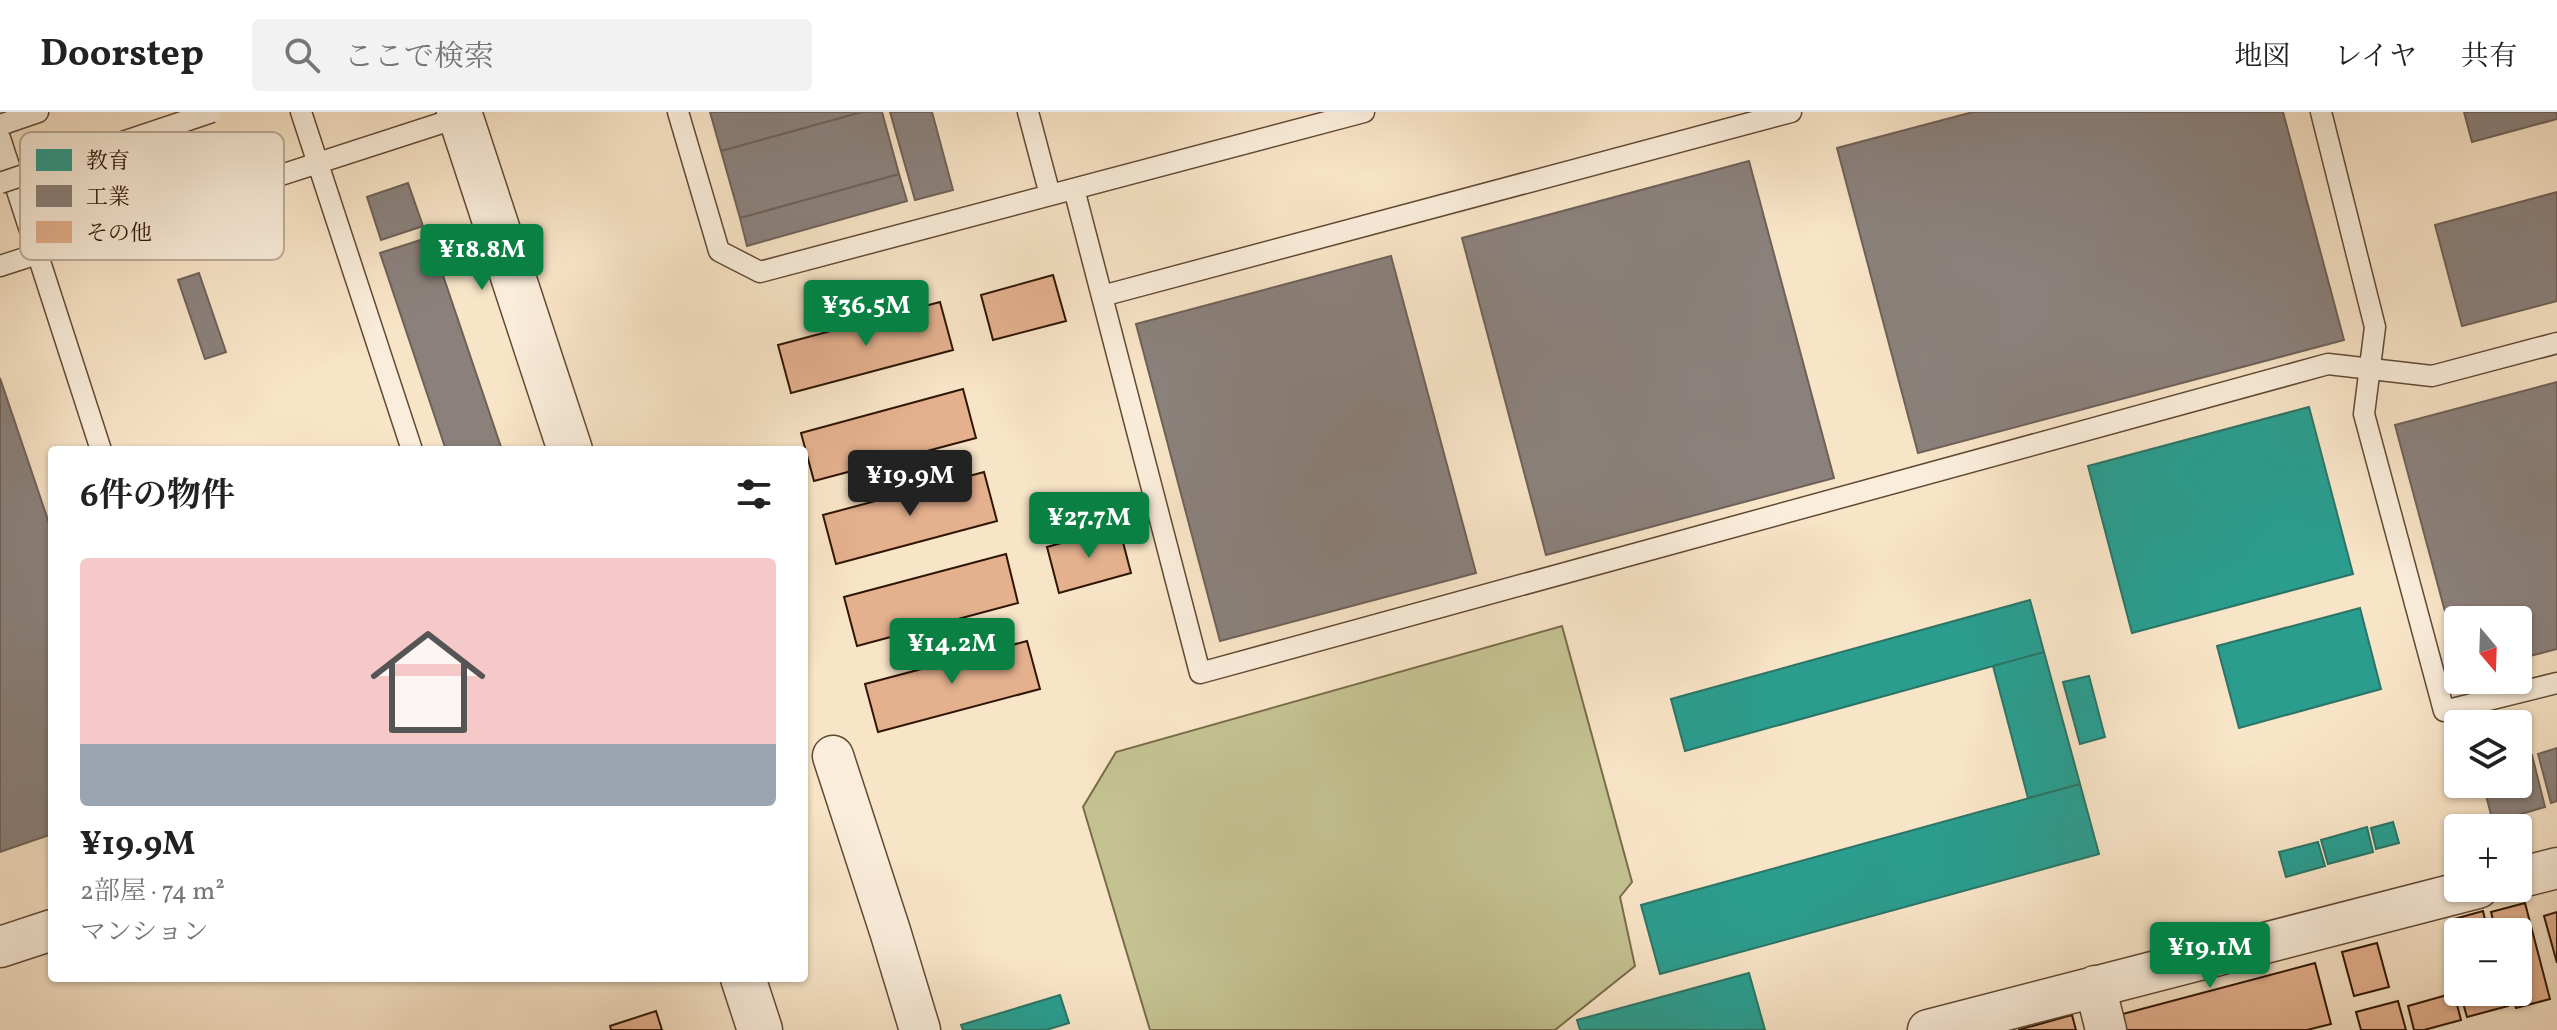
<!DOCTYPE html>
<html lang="ja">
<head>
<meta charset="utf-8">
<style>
  :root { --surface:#fff; --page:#f2f2f2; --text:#222; --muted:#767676; --line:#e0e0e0; --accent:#0b8043 }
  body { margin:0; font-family:Vollkorn,"Noto Serif JP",serif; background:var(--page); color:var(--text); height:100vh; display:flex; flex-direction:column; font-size:30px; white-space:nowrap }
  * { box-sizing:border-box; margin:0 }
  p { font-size:26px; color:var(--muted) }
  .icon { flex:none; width:44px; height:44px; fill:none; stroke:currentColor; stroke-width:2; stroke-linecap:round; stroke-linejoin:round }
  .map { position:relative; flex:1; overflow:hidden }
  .panel { position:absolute; left:48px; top:334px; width:760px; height:536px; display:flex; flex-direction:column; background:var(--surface); border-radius:8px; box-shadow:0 2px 6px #0004 }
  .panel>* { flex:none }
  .needle { width:52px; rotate:161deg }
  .tools { position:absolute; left:2444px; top:494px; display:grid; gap:16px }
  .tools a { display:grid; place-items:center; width:88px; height:88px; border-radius:8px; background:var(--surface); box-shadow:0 2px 6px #0004; font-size:40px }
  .price { position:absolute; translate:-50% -68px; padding:0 18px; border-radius:8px; background:var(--accent); color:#fff; font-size:26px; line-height:52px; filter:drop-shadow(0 2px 4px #0008) }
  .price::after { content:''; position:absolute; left:50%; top:48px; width:24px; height:18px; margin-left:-12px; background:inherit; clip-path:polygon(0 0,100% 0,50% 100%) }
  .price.current { background:#222; color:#fff }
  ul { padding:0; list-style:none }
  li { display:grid; align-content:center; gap:16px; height:424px; padding:0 32px }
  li+li { border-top:2px solid var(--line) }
  li span { display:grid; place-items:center; height:248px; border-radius:8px; color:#555 }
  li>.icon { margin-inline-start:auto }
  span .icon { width:144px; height:144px; fill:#fffc; stroke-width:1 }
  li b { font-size:34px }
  h2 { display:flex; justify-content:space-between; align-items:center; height:96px; padding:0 32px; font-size:34px }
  header { display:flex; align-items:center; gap:48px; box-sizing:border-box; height:112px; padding:0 40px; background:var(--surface); border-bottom:2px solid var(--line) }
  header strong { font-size:38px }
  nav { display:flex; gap:44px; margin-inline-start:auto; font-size:28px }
  .search { width:560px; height:72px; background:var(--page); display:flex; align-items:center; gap:20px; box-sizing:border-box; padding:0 28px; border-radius:8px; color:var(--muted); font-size:30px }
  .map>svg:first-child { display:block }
</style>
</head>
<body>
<header>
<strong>Doorstep</strong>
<div class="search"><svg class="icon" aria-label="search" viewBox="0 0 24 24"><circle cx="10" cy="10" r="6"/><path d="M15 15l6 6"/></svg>ここで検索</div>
<nav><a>地図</a><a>レイヤ</a><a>共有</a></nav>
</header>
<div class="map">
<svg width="2557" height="918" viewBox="0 0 2557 918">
  <rect width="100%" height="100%" fill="#f8e4c7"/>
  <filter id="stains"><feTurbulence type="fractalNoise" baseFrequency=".0025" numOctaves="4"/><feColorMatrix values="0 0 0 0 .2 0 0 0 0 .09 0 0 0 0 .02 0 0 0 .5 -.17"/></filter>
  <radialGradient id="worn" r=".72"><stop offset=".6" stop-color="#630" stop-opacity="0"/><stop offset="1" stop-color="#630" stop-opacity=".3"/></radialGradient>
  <!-- green -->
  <path fill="#c4c291" stroke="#7a6c4a" stroke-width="2" d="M 1562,514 L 1632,770 L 1620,785 L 1635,854 L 1555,918 L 1150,918 L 1083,695 L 1116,640 Z"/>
  <!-- schools -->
  <path fill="#2a9d8f" stroke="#2c7465" stroke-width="2" d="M 2309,295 L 2353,462 L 2132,521 L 2088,354 Z
    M 2030,488 L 2044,540 L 1685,639 L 1671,587 Z
    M 2360,496 L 2381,577 L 2239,616 L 2217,534 Z
    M 2044,540 L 2080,672 L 2028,686 L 1993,554 Z
    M 2089,564 L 2105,625 L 2080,632 L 2063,570 Z
    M 2080,672 L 2099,742 L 1660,862 L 1641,793 Z
    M 2393,710 L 2399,731 L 2376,737 L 2371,716 Z
    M 2367,715 L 2373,740 L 2328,752 L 2321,728 Z
    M 2318,730 L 2325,754 L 2286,765 L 2279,740 Z
    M 1749,861 L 1765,918 L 1580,918 L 1577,908 Z
    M 1060,883 L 1069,911 L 1046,918 L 963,918 L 961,913 Z"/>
  <!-- industry -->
  <path fill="#8a817c" stroke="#6f6158" stroke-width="2" d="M 710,0 L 862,0 L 721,39 Z
    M 862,0 L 882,0 L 899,62 L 740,106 L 721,39 Z
    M 890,0 L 932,0 L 953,78 L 915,88 Z
    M 1973,0 L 2283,0 L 2344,228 L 1918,341 L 1837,36 Z
    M 2464,0 L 2557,0 L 2557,7 L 2472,30 Z
    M 1749,49 L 1834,366 L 1546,443 L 1462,126 Z
    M 899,62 L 907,89 L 747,134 L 740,106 Z
    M 408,71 L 423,114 L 381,128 L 367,85 Z
    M 2557,80 L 2557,189 L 2462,214 L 2435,113 Z
    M 430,125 L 502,338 L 446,338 L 380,141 Z
    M 1391,144 L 1476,461 L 1220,529 L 1136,212 Z
    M 199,161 L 226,240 L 205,247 L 178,168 Z
    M 0,266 L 52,420 L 52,722 L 0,740 Z
    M 2557,270 L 2557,537 L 2518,547 L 2518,508 L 2458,508 L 2458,548 L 2395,313 Z
    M 2557,636 L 2557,689 L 2551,691 L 2538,642 Z
    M 2532,643 L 2545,695 L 2493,710 L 2483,672 L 2518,672 L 2518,646 Z"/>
  <!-- building -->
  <path fill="#e4b08e" stroke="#2f1603" stroke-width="2" d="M 1053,163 L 1066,209 L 993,228 L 981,183 Z
    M 940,190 L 953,238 L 791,281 L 778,233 Z
    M 963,277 L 976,326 L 814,369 L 801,321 Z
    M 984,360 L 997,409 L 836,452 L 823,403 Z
    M 1119,415 L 1131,461 L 1059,481 L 1047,435 Z
    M 1006,442 L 1018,491 L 857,534 L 844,485 Z
    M 1027,529 L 1040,577 L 878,620 L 865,572 Z
    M 2525,791 L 2550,887 L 2516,896 L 2512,880 L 2518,880 L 2518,820 L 2496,820 L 2491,800 Z
    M 2483,799 L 2488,820 L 2458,820 L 2458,850 L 2447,809 Z
    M 2557,800 L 2557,851 L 2544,804 Z
    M 2377,831 L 2389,875 L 2354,884 L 2342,840 Z
    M 2315,851 L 2331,912 L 2307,918 L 2122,918 L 2119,903 Z
    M 2460,880 L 2504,880 L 2508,894 L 2467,905 Z
    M 2454,881 L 2461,908 L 2424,918 L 2414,918 L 2408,894 Z
    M 2398,889 L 2406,918 L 2361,918 L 2356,900 Z
    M 656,899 L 662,918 L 611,918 L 610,914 Z
    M 2072,903 L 2076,918 L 2018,918 Z"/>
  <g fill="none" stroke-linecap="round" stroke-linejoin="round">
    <defs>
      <path id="service" d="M 301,0 L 412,338
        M 678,0 L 719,139 L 760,160 L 1364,0
        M 1028,0 L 1050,83
        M 2321,0 L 2375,215 L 2364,302 L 2444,599 L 2557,571
        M 0,13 L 38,0
        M 0,26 L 101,338
        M 1074,77 L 1200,561 L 2328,252 L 2432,264 L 2557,231
        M 0,154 L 460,5
        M 1102,184 L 1791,0"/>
      <path id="minor" d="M 833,644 L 890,819 L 920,918
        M 2518,766 L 2557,756
        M 0,835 L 52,818
        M 2095,874 L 2106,918
        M 1928,918 L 2478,776"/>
      <path id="tertiary" d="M 459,0 L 570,338
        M 743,866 L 760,918"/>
    </defs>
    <!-- service casing -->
    <use href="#service" stroke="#614a34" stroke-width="23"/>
    <!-- minor casing -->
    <use href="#minor" stroke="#614a34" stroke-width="43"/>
    <!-- tertiary casing -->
    <use href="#tertiary" stroke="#614a34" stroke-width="47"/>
    <!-- service -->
    <use href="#service" stroke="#faeddb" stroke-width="20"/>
    <!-- minor -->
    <use href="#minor" stroke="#faeddb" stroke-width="40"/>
    <!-- tertiary -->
    <use href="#tertiary" stroke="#faeddb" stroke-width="44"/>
    <defs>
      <path id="service-bridge" d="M 0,71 L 212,0"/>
    </defs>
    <!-- service-bridge casing -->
    <use href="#service-bridge" stroke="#614a34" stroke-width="23" stroke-linecap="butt"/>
    <!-- service-bridge -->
    <use href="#service-bridge" stroke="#faeddb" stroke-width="20"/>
  </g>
  <!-- legend -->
  <rect x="20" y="20" width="264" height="128" rx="12" fill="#faeddb" stroke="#bdac9a" stroke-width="2"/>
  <rect x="36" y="37" width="36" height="22" fill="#2a9d8f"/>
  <rect x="36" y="73" width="36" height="22" fill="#8a817c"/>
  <rect x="36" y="109" width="36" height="22" fill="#e4b08e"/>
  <g font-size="22" fill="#2f1603">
    <text x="86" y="56">教育</text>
    <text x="86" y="92">工業</text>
    <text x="86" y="128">その他</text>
  </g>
  <rect width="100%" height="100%" filter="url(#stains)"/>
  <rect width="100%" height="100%" fill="url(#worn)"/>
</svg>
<div class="tools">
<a><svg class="needle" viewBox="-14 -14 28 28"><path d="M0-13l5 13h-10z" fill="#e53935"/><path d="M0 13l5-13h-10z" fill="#767676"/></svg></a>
<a><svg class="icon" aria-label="layers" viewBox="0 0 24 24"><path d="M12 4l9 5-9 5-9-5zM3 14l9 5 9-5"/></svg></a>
<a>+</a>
<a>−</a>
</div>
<b class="price" style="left:482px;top:180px">¥18.8M</b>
<b class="price" style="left:866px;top:236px">¥36.5M</b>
<b class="price current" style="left:910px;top:406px">¥19.9M</b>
<b class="price" style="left:1089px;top:448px">¥27.7M</b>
<b class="price" style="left:952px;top:574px">¥14.2M</b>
<b class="price" style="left:2210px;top:878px">¥19.1M</b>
<section class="panel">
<h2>6件の物件<svg class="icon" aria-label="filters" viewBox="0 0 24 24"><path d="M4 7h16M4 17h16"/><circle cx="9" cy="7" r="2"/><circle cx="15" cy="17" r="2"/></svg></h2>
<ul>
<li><span style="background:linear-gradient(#f6c9c9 75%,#9aa5b1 0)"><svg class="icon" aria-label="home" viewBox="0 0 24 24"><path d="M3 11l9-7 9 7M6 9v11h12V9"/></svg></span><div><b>¥19.9M</b><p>2部屋 · 74 m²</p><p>マンション</p></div></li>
</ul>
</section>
</div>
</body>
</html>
